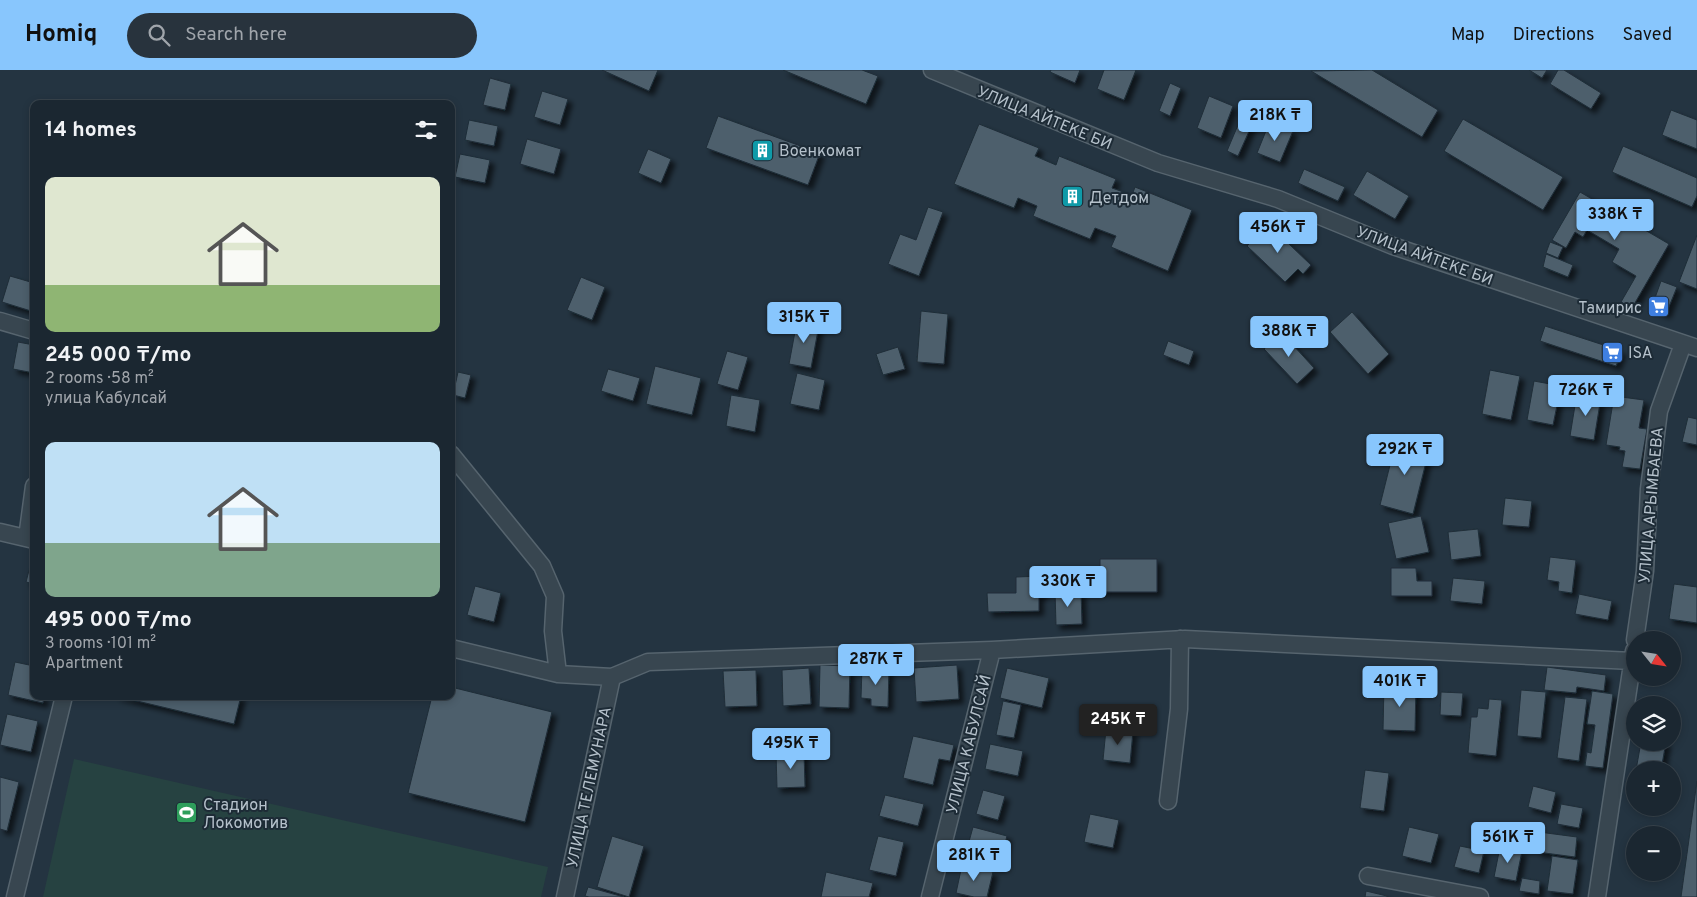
<!DOCTYPE html>
<html lang="en">
<head>
<meta charset="utf-8">
<style>
  :root { --surface:#1b2731; --page:#28333d; --text:#f1f3f6; --muted:#a0a5ab; --line:#39444d; --accent:#88c6fd }
  body { margin:0; font-family:Overpass,sans-serif; background:var(--page); color:var(--text); height:100vh; display:flex; flex-direction:column; font-size:19px; white-space:nowrap }
  * { box-sizing:border-box; margin:0 }
  p { font-size:16px; color:var(--muted) }
  .icon { flex:none; width:28px; height:28px; fill:none; stroke:currentColor; stroke-width:2; stroke-linecap:round; stroke-linejoin:round }
  .map { position:relative; flex:1; overflow:hidden }
  .details { position:absolute; left:30px; top:30px; width:425px; height:600px; display:flex; flex-direction:column; background:var(--surface); border-radius:10px; box-shadow:0 2px 8px #0003,0 0 0 1px var(--line) }
  .details>* { flex:none }
  .needle { width:32px; rotate:120deg }
  .controls { position:absolute; left:1626px; top:561px; display:grid; gap:10px }
  .controls a { display:grid; place-items:center; width:55px; height:55px; border-radius:50%; background:var(--surface); box-shadow:0 2px 8px #0003,0 0 0 1px var(--line); font-size:25px }
  .price { position:absolute; translate:-50% -42px; padding:0 11px; border-radius:5px; background:var(--accent); color:#111; font-size:16px; line-height:32px; filter:drop-shadow(0 1px 2px #0008) }
  .price::after { content:''; position:absolute; left:50%; top:30px; width:15px; height:11px; margin-left:-8px; background:inherit; clip-path:polygon(0 0,100% 0,50% 100%) }
  .price.active { background:#222; color:#fff }
  ul { padding:0; list-style:none }
  li { display:grid; align-content:center; gap:10px; height:265px; padding:0 15px }
  li span { display:grid; place-items:center; height:155px; border-radius:10px; color:#555 }
  li>.icon { margin-inline-start:auto }
  span .icon { width:90px; height:90px; fill:#fffc; stroke-width:1 }
  li b { font-size:21px }
  h2 { display:flex; justify-content:space-between; align-items:center; height:60px; padding:0 15px; font-size:21px }
  header { display:flex; align-items:center; gap:30px; box-sizing:border-box; height:70px; padding:0 25px; background:var(--accent); color:#111 }
  header strong { font-size:24px }
  nav { display:flex; gap:28px; margin-inline-start:auto; font-size:18px }
  .search { width:350px; height:45px; background:var(--page); display:flex; align-items:center; gap:12px; box-sizing:border-box; padding:0 18px; border-radius:28px; color:var(--muted); font-size:19px }
  .map>svg:first-child { display:block }
</style>
</head>
<body>
<header>
<strong>Homiq</strong>
<div class="search"><svg class="icon" aria-label="search" viewBox="0 0 24 24"><circle cx="10" cy="10" r="6"/><path d="M15 15l6 6"/></svg>Search here</div>
<nav><a>Map</a><a>Directions</a><a>Saved</a></nav>
</header>
<div class="map">
<svg width="1697" height="827" viewBox="0 0 1697 827">
  <defs>
    <filter id="shadow"><feDropShadow dx="4.5" dy="4.5" stdDeviation="2.5" flood-color="#0009"/></filter>
  </defs>
  <rect width="100%" height="100%" fill="#243441"/>
  <!-- green -->
  <path fill="#264241" d="M 74,689 L 548,797 L 541,827 L 43,827 Z"/>
  <!-- building -->
  <path fill="#4d5f6c" stroke="#1f2d38" filter="url(#shadow)" d="M 602,0 L 658,0 L 649,21 Z
    M 783,0 L 862,0 L 878,6 L 866,34 Z
    M 1051,0 L 1080,0 L 1075,13 L 1050,2 Z
    M 1104,0 L 1136,0 L 1124,30 L 1097,19 Z
    M 1372,0 L 1438,40 L 1422,67 L 1311,1 Z
    M 1529,0 L 1547,0 L 1542,8 Z
    M 1558,0 L 1564,0 L 1601,23 L 1591,39 L 1550,14 Z
    M 490,8 L 511,14 L 505,40 L 483,35 Z
    M 1170,13 L 1181,18 L 1170,46 L 1159,41 Z
    M 542,21 L 568,29 L 560,55 L 534,47 Z
    M 1209,26 L 1233,36 L 1221,68 L 1197,58 Z
    M 1246,36 L 1258,41 L 1238,86 L 1227,81 Z
    M 1671,40 L 1697,50 L 1697,79 L 1662,65 Z
    M 718,46 L 820,83 L 808,115 L 706,78 Z
    M 1463,49 L 1563,107 L 1543,140 L 1444,81 Z
    M 469,50 L 498,56 L 494,76 L 465,70 Z
    M 1270,51 L 1293,61 L 1280,92 L 1257,83 Z
    M 979,54 L 1039,78 L 1035,86 L 1056,95 L 1059,86 L 1116,109 L 1112,118 L 1132,125 L 1135,117 L 1192,140 L 1168,201 L 1111,177 L 1116,166 L 1095,158 L 1090,169 L 1033,146 L 1037,136 L 1018,128 L 1014,138 L 954,114 Z
    M 527,69 L 561,79 L 554,104 L 520,94 Z
    M 1623,76 L 1697,108 L 1697,126 L 1692,137 L 1612,102 Z
    M 648,79 L 671,89 L 661,113 L 638,103 Z
    M 460,84 L 490,90 L 485,113 L 455,107 Z
    M 1304,99 L 1345,117 L 1338,131 L 1298,113 Z
    M 1367,101 L 1409,126 L 1395,149 L 1353,125 Z
    M 1580,122 L 1669,174 L 1632,238 L 1621,232 L 1636,206 L 1612,192 L 1619,179 L 1587,160 L 1583,167 L 1575,162 L 1566,178 L 1552,170 Z
    M 928,137 L 943,142 L 919,206 L 888,194 L 900,164 L 916,170 Z
    M 1268,154 L 1311,195 L 1303,204 L 1298,199 L 1285,212 L 1247,176 Z
    M 1697,165 L 1697,219 L 1679,212 Z
    M 1550,172 L 1563,177 L 1558,188 L 1546,183 Z
    M 1546,184 L 1573,195 L 1568,207 L 1543,197 Z
    M 10,206 L 34,213 L 34,230 L 31,241 L 2,232 Z
    M 581,207 L 605,217 L 592,250 L 567,240 Z
    M 1661,211 L 1677,217 L 1666,244 L 1651,239 Z
    M 921,241 L 948,244 L 944,294 L 917,292 Z
    M 1352,242 L 1389,284 L 1368,304 L 1330,262 Z
    M 797,251 L 819,255 L 811,298 L 789,294 Z
    M 1545,256 L 1622,281 L 1616,296 L 1540,271 Z
    M 1282,263 L 1314,298 L 1297,314 L 1264,279 Z
    M 1168,271 L 1194,281 L 1189,295 L 1163,285 Z
    M 18,272 L 34,275 L 34,303 L 13,299 Z
    M 898,277 L 905,299 L 883,305 L 876,284 Z
    M 727,281 L 748,287 L 738,320 L 717,314 Z
    M 655,296 L 701,308 L 692,345 L 646,334 Z
    M 608,299 L 640,308 L 633,331 L 601,321 Z
    M 1490,300 L 1520,306 L 1511,350 L 1482,344 Z
    M 458,302 L 471,305 L 465,328 L 453,325 Z
    M 797,303 L 825,310 L 819,340 L 790,334 Z
    M 1534,311 L 1561,316 L 1553,355 L 1527,350 Z
    M 1577,323 L 1601,327 L 1594,370 L 1570,366 Z
    M 731,325 L 760,330 L 755,362 L 726,356 Z
    M 1614,326 L 1644,330 L 1639,358 L 1647,359 L 1640,399 L 1622,397 L 1625,381 L 1619,380 L 1620,377 L 1606,375 Z
    M 1688,347 L 1697,349 L 1697,375 L 1682,372 Z
    M 1397,367 L 1430,376 L 1413,444 L 1380,435 Z
    M 1505,428 L 1532,431 L 1529,457 L 1502,455 Z
    M 1421,446 L 1429,482 L 1396,489 L 1388,453 Z
    M 1478,459 L 1481,486 L 1451,490 L 1448,462 Z
    M 34,481 L 34,514 L 26,512 Z
    M 1550,487 L 1576,490 L 1572,523 L 1558,521 L 1559,512 L 1547,510 Z
    M 1100,489 L 1157,489 L 1157,522 L 1100,522 Z
    M 1391,498 L 1416,498 L 1417,511 L 1432,511 L 1432,526 L 1391,526 Z
    M 1042,506 L 1043,525 L 1039,525 L 1039,541 L 988,542 L 987,523 L 1016,523 L 1016,507 Z
    M 1453,508 L 1485,511 L 1482,534 L 1450,531 Z
    M 1674,514 L 1697,517 L 1697,553 L 1669,549 Z
    M 475,516 L 501,523 L 494,552 L 467,545 Z
    M 1081,521 L 1082,554 L 1056,555 L 1055,522 Z
    M 1579,524 L 1612,531 L 1608,550 L 1575,544 Z
    M 15,592 L 34,596 L 34,626 L 44,626 L 43,633 L 8,625 Z
    M 820,595 L 850,596 L 849,638 L 819,637 Z
    M 957,595 L 959,629 L 916,632 L 914,598 Z
    M 862,597 L 889,598 L 888,637 L 871,636 L 871,629 L 861,628 Z
    M 1547,597 L 1606,605 L 1604,621 L 1577,617 L 1576,623 L 1544,620 Z
    M 809,598 L 811,634 L 783,636 L 782,600 Z
    M 1007,598 L 1049,608 L 1042,638 L 1000,628 Z
    M 756,600 L 757,636 L 725,637 L 723,601 Z
    M 1384,614 L 1416,615 L 1415,661 L 1383,660 Z
    M 451,617 L 552,642 L 525,752 L 408,723 L 432,626 L 451,626 Z
    M 1521,620 L 1546,622 L 1541,668 L 1517,666 Z
    M 1592,621 L 1613,624 L 1603,698 L 1585,696 L 1587,682 L 1591,683 L 1595,655 L 1587,654 Z
    M 1441,622 L 1463,623 L 1461,646 L 1440,645 Z
    M 116,626 L 241,626 L 234,654 Z
    M 1565,627 L 1587,629 L 1579,691 L 1557,688 Z
    M 1489,629 L 1502,630 L 1496,686 L 1468,683 L 1471,647 L 1477,647 L 1478,638 L 1488,639 Z
    M 1003,631 L 1021,635 L 1014,668 L 996,665 Z
    M 7,644 L 38,651 L 31,682 L 0,675 Z
    M 1106,659 L 1133,661 L 1130,693 L 1103,690 Z
    M 913,666 L 954,675 L 950,691 L 939,689 L 933,715 L 903,708 Z
    M 1641,672 L 1666,672 L 1661,700 L 1636,700 Z
    M 990,674 L 1023,681 L 1018,706 L 985,699 Z
    M 804,682 L 805,717 L 777,718 L 776,683 Z
    M 1365,700 L 1389,703 L 1384,741 L 1360,738 Z
    M 0,707 L 19,712 L 7,761 L 0,759 Z
    M 1697,711 L 1697,827 L 1681,827 Z
    M 1533,716 L 1556,722 L 1551,743 L 1528,737 Z
    M 983,720 L 1005,726 L 998,750 L 976,744 Z
    M 885,725 L 924,734 L 918,756 L 879,746 Z
    M 1561,734 L 1583,738 L 1579,758 L 1557,754 Z
    M 1090,744 L 1119,750 L 1113,778 L 1084,772 Z
    M 973,757 L 1007,766 L 999,795 L 965,786 Z
    M 1409,757 L 1439,764 L 1431,793 L 1402,786 Z
    M 1539,762 L 1577,767 L 1575,787 L 1537,782 Z
    M 612,766 L 644,776 L 629,827 L 597,817 Z
    M 878,766 L 904,772 L 896,806 L 869,800 Z
    M 1460,776 L 1484,781 L 1479,803 L 1454,797 Z
    M 1500,777 L 1522,781 L 1516,811 L 1494,807 Z
    M 1552,786 L 1578,790 L 1573,824 L 1547,821 Z
    M 962,795 L 993,802 L 987,827 L 974,827 L 956,823 Z
    M 826,802 L 873,813 L 869,827 L 821,827 Z
    M 1522,808 L 1540,811 L 1539,824 L 1519,821 Z
    M 588,817 L 624,827 L 589,827 L 585,826 Z
    M 1366,821 L 1387,826 L 1387,827 L 1365,827 Z"/>
  <g fill="none" stroke-linecap="round" stroke-linejoin="round">
    <defs>
      <path id="street" d="M 932,0 L 1158,93 L 1278,129 L 1393,176 L 1697,278
        M 0,251 L 34,261
        M 451,384 L 542,496 L 555,526 L 553,561 L 558,604
        M 0,462 L 34,470
        M 27,468 L 34,416
        M 1635,570 L 1645,501 L 1649,419 L 1659,341 L 1683,274
        M 451,578 L 558,604 L 612,607 L 648,592 L 992,580 L 1185,569 L 1632,591
        M 1168,731 L 1179,639 L 1180,569
        M 1368,806 L 1480,827
        M 15,827 L 64,626
        M 565,827 L 612,607
        M 930,827 L 992,580
        M 1597,827 L 1634,581"/>
    </defs>
    <!-- street casing -->
    <use href="#street" stroke="#56646e" stroke-width="19"/>
    <!-- street -->
    <use href="#street" stroke="#384650" stroke-width="16"/>
  </g>
  <!-- icons -->
  <defs>
    <symbol id="building-square" viewBox="-11 -11 22 22"><rect x="-9" y="-9" width="18" height="18" rx="4" fill="#0f9aa8" stroke="#1d2b36"/><path d="M-4-6H4V6H1V3H-1V6H-4ZM-2.5-4.3h1.7v1.8h-1.7ZM.8-4.3h1.7v1.8H.8ZM-2.5-1h1.7V.8h-1.7ZM.8-1h1.7V.8H.8Z" fill="#fff"/></symbol>
    <symbol id="supermarket-square" viewBox="-11 -11 22 22"><rect x="-9" y="-9" width="18" height="18" rx="4" fill="#3f7fe0" stroke="#1d2b36"/><path d="M-6-5.5h2.5l.6 2H6L4.5 2H-2.5L-4.4-4H-6ZM-1.5 3.2a1.3 1.3 0 1 0 .1 0ZM3 3.2a1.3 1.3 0 1 0 .1 0Z" fill="#fff"/></symbol>
    <symbol id="stadium-square" viewBox="-11 -11 22 22"><rect x="-9" y="-9" width="18" height="18" rx="4" fill="#2e9e5b" stroke="#1d2b36"/><path d="M0-5a6.5 5 0 1 0 0 10a6.5 5 0 1 0 0-10ZM-3.5-1.8h7v3.6h-7Z" fill="#fff"/></symbol>
  </defs>
  <g fill-rule="evenodd">
    <use href="#building-square" x="750" y="68" width="25" height="25"/>
    <use href="#building-square" x="1060" y="114" width="25" height="25"/>
    <use href="#supermarket-square" x="1646" y="224" width="25" height="25"/>
    <use href="#supermarket-square" x="1600" y="270" width="25" height="25"/>
    <use href="#stadium-square" x="174" y="730" width="25" height="25"/>
  </g>
  <g text-anchor="middle" stroke-width="4" stroke-linejoin="round" paint-order="stroke">
    <!-- street labels -->
    <g font-size="16" fill="#b5c1cb" stroke="#1d2b36">
      <text transform="translate(1045 47) rotate(22)" y="6">УЛИЦА АЙТЕКЕ БИ</text>
      <text transform="translate(1425 185) rotate(20)" y="6">УЛИЦА АЙТЕКЕ БИ</text>
      <text transform="translate(1650 435) rotate(-85)" y="6">УЛИЦА АРЫМБАЕВА</text>
      <text transform="translate(968 674) rotate(-76)" y="6">УЛИЦА КАБУЛСАЙ</text>
      <text transform="translate(588 717) rotate(-78)" y="6">УЛИЦА ТЕЛЕМУНАРА</text>
    </g>
    <!-- poi labels -->
    <g font-size="16" fill="#b5c1cb" stroke="#1d2b36" text-anchor="start">
      <text x="779" y="86">Военкомат</text>
      <text x="1089" y="133">Детдом</text>
      <text x="1642" y="243" text-anchor="end">Тамирис</text>
      <text x="1628" y="288">ISA</text>
      <text x="203" y="740">Стадион<tspan x="203" dy="18">Локомотив</tspan></text>
    </g>
  </g>
</svg>
<div class="controls">
<a><svg class="needle" viewBox="-14 -14 28 28"><path d="M0-13l5 13h-10z" fill="#e53935"/><path d="M0 13l5-13h-10z" fill="#a0a5ab"/></svg></a>
<a><svg class="icon" aria-label="layers" viewBox="0 0 24 24"><path d="M12 4l9 5-9 5-9-5zM3 14l9 5 9-5"/></svg></a>
<a>+</a>
<a>−</a>
</div>
<b class="price" style="left:1275px;top:72px">218K ₸</b>
<b class="price" style="left:1615px;top:171px">338K ₸</b>
<b class="price" style="left:1278px;top:184px">456K ₸</b>
<b class="price" style="left:804px;top:274px">315K ₸</b>
<b class="price" style="left:1289px;top:288px">388K ₸</b>
<b class="price" style="left:1586px;top:347px">726K ₸</b>
<b class="price" style="left:1405px;top:406px">292K ₸</b>
<b class="price" style="left:1068px;top:538px">330K ₸</b>
<b class="price" style="left:876px;top:616px">287K ₸</b>
<b class="price" style="left:1400px;top:638px">401K ₸</b>
<b class="price active" style="left:1118px;top:676px">245K ₸</b>
<b class="price" style="left:791px;top:700px">495K ₸</b>
<b class="price" style="left:1508px;top:794px">561K ₸</b>
<b class="price" style="left:974px;top:812px">281K ₸</b>
<section class="details">
<h2>14 homes<svg class="icon" aria-label="filters" viewBox="0 0 24 24"><path d="M4 7h16M4 17h16"/><circle cx="9" cy="7" r="2"/><circle cx="15" cy="17" r="2"/></svg></h2>
<ul>
<li><span style="background:linear-gradient(#dfe7d0 70%,#8fb573 0)"><svg class="icon" aria-label="home" viewBox="0 0 24 24"><path d="M3 11l9-7 9 7M6 9v11h12V9"/></svg></span><div><b>245 000 ₸/mo</b><p>2 rooms · 58 m²</p><p>улица Кабулсай</p></div></li>
<li><span style="background:linear-gradient(#bfe0f5 65%,#7fa58c 0)"><svg class="icon" aria-label="home" viewBox="0 0 24 24"><path d="M3 11l9-7 9 7M6 9v11h12V9"/></svg></span><div><b>495 000 ₸/mo</b><p>3 rooms · 101 m²</p><p>Apartment</p></div></li>
</ul>
</section>
</div>
</body>
</html>
